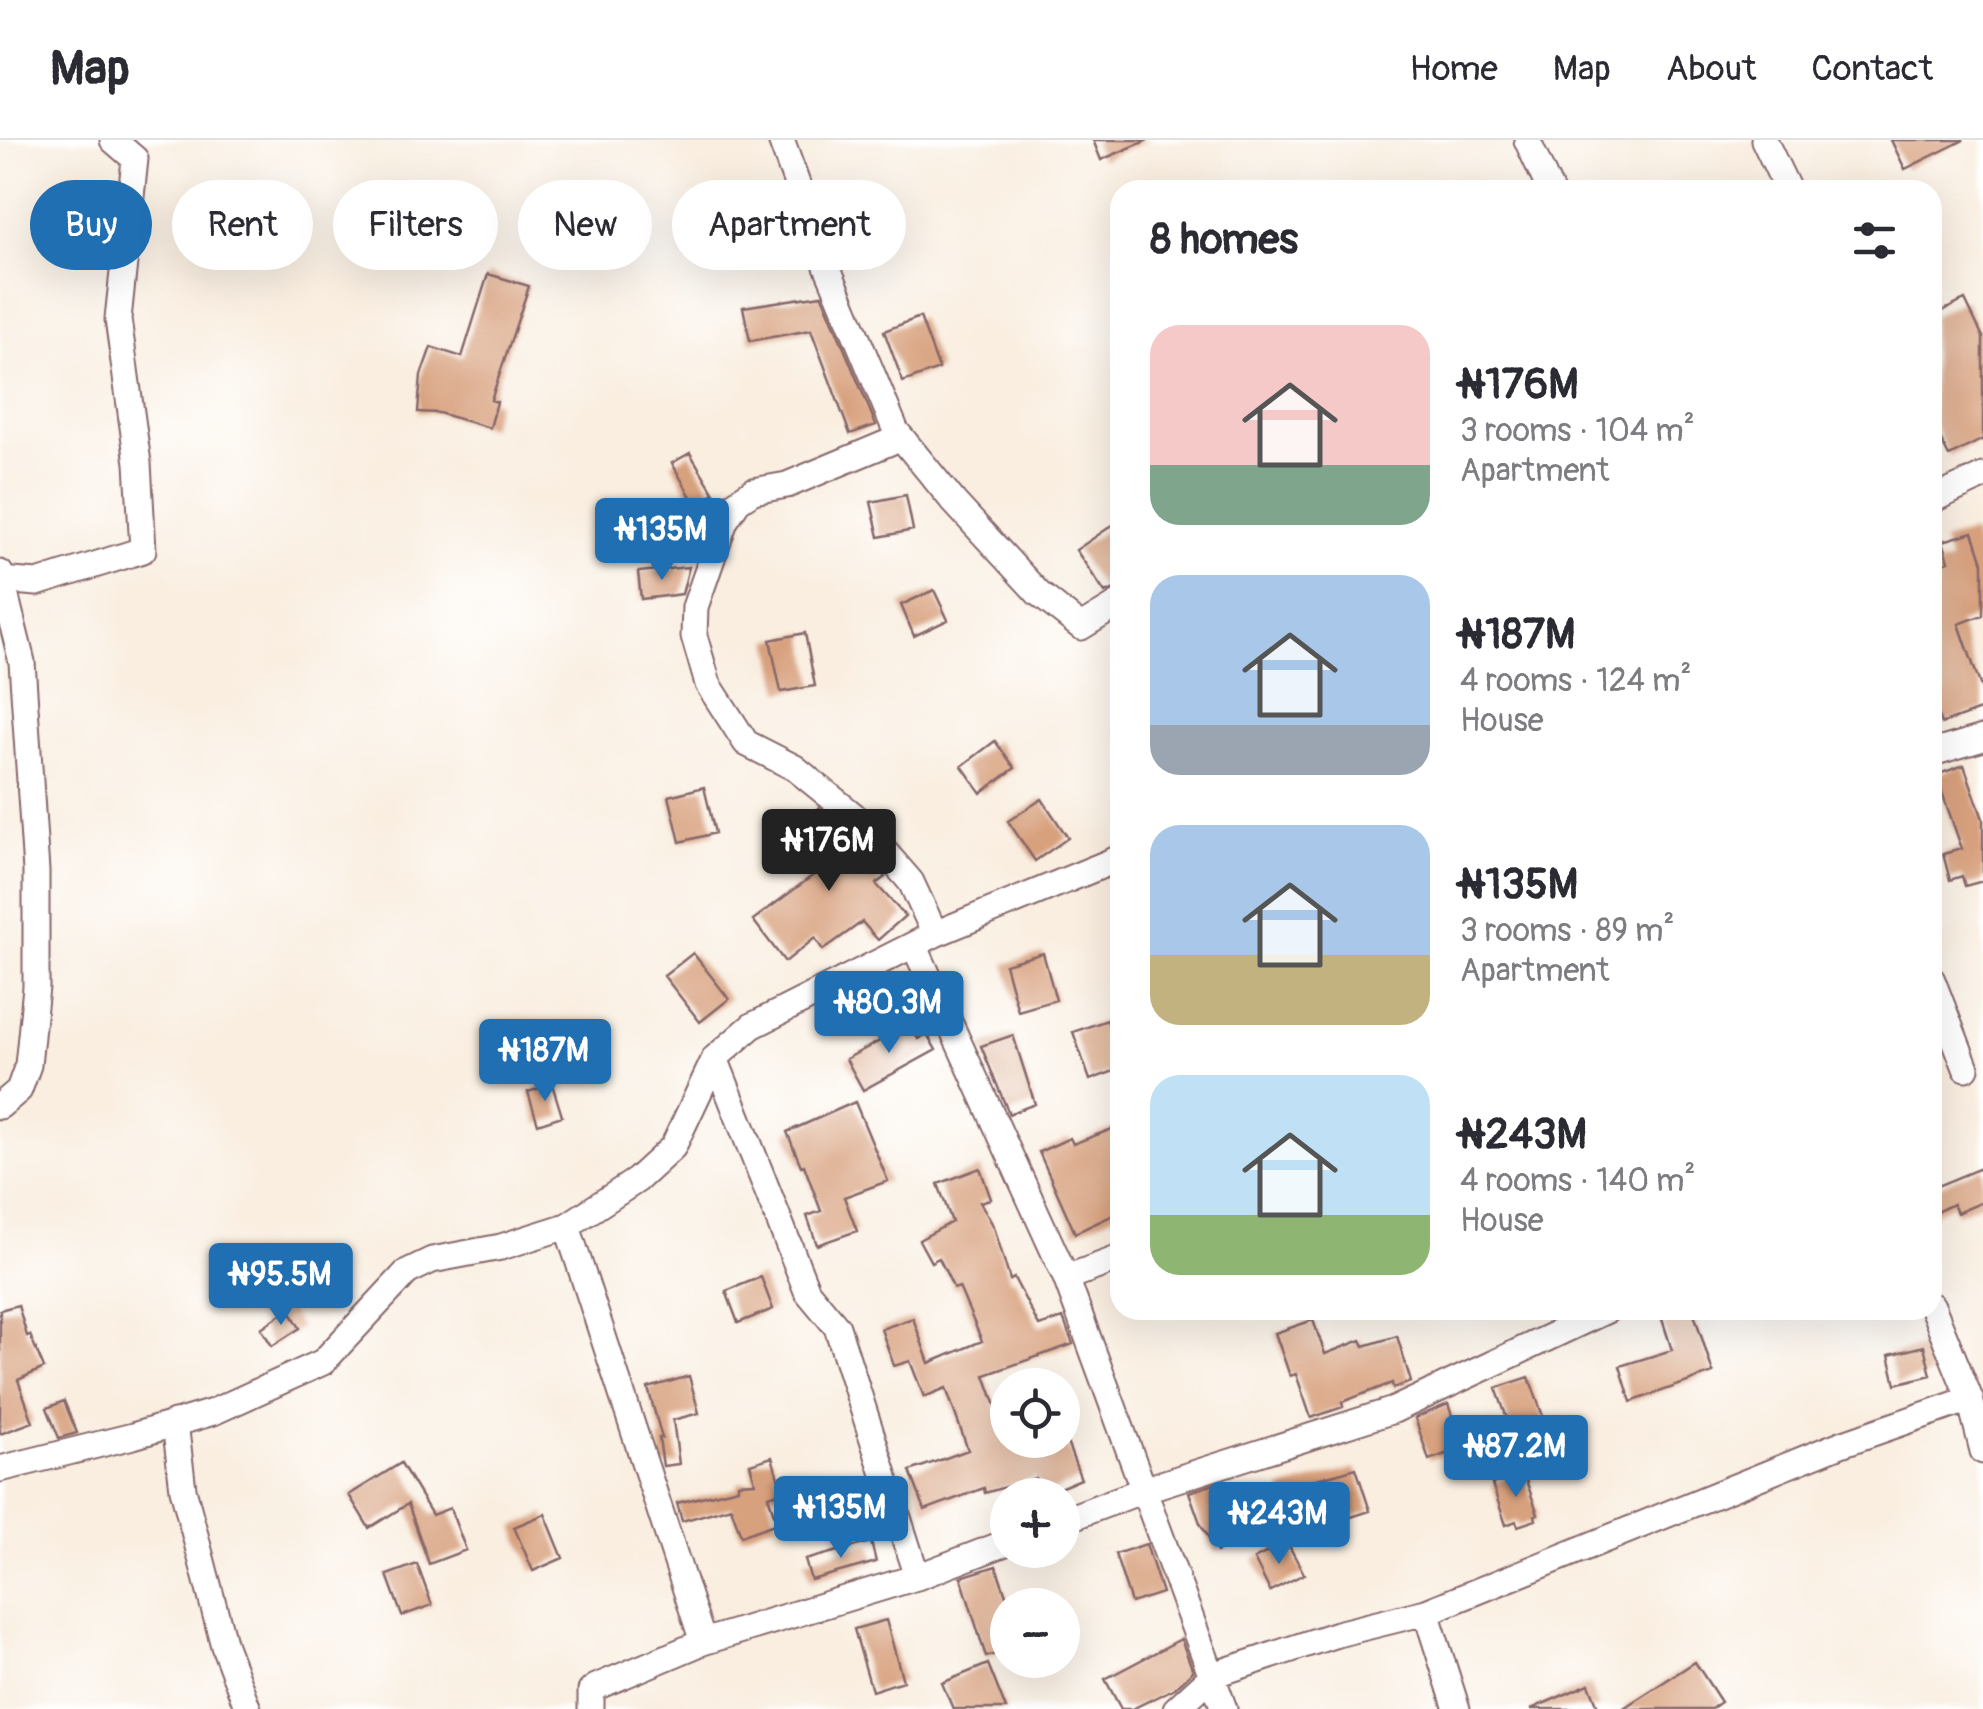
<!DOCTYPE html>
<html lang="en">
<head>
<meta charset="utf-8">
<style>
  :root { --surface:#fff; --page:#f2f2f3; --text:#2b2b33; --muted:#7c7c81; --line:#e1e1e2; --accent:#1f6fb2 }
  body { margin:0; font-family:Pangolin,sans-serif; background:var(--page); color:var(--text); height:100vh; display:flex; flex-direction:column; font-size:38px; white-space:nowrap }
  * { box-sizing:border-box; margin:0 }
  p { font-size:32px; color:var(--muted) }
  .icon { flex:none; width:55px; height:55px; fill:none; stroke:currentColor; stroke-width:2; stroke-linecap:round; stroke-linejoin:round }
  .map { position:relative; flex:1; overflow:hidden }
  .sheet { position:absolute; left:1110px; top:40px; width:832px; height:1140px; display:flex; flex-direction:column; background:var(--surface); border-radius:30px; box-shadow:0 10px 40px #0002 }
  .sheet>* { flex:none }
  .top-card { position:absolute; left:30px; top:40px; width:930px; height:90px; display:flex; gap:20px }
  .tools { position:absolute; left:990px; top:1228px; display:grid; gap:20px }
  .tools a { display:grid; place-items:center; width:90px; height:90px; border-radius:50%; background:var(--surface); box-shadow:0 10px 40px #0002; font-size:50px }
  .price { position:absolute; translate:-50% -85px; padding:0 22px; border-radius:10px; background:var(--accent); color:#fff; font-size:32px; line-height:65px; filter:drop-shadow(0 2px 5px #0008) }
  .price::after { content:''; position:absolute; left:50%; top:60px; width:30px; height:22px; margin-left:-15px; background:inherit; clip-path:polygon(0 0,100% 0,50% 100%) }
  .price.on { background:#222; color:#fff }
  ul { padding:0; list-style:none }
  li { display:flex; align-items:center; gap:30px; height:250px; padding:0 40px }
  li span { display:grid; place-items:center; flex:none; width:280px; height:200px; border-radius:30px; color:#555 }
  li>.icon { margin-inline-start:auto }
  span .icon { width:120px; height:120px; fill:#fffc; stroke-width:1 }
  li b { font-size:42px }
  h2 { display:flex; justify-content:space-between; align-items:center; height:120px; padding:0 40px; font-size:42px }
  .pill { padding:0 35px; border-radius:45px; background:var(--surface); box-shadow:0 10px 40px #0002; font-size:35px; line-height:90px }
  .pill.on { background:var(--accent); color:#fff }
  header { display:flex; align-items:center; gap:60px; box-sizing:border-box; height:140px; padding:0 50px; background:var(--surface); border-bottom:2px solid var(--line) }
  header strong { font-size:48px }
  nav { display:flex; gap:55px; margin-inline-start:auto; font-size:35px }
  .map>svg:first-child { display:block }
</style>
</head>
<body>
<header>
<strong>Map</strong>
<nav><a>Home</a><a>Map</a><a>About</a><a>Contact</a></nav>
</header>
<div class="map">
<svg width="1983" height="1569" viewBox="0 0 1983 1569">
  <rect width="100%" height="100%" fill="#fff"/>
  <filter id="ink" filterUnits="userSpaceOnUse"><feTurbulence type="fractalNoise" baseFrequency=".01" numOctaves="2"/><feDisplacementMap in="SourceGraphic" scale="20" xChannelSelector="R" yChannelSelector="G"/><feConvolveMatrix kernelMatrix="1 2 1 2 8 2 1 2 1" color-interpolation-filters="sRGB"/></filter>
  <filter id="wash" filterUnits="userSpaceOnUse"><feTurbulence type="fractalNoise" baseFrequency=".0048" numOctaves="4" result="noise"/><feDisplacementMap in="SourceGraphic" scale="40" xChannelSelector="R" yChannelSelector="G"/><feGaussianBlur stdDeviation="2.25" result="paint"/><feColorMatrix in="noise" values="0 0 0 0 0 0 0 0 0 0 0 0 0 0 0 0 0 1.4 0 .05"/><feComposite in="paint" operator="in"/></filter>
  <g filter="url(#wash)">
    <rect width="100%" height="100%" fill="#f9eee0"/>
    <g id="blocks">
      <!-- building -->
      <path fill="#d8a17e" d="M 1093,0 L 1148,0 L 1101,20 Z
        M 1891,0 L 1964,0 L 1905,29 Z
        M 488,134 L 529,146 L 491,260 L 497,262 L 490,288 L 439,273 L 418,272 L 421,235 L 431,207 L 462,217 Z
        M 822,155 L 876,285 L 850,294 L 811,190 L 750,201 L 743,167 Z
        M 1965,160 L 1983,197 L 1983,299 L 1949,316 L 1932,283 L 1932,176 Z
        M 920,177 L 939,229 L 903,242 L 884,191 Z
        M 690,313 L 714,353 L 695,364 L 672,323 Z
        M 906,355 L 913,390 L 879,397 L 871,362 Z
        M 1120,380 L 1120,447 L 1105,453 L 1076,410 Z
        M 1973,392 L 1983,423 L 1983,475 L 1959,484 L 1983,553 L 1983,569 L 1941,584 L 1932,560 L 1932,427 L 1949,421 L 1943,401 Z
        M 689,427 L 682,454 L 641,459 L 638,432 Z
        M 934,450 L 948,480 L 914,496 L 901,465 Z
        M 805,493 L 815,546 L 781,552 L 770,500 Z
        M 995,601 L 1015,628 L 981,653 L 962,626 Z
        M 1964,625 L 1983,679 L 1983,741 L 1965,746 L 1962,736 L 1950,740 L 1943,714 L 1962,709 L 1936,635 Z
        M 704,647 L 715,693 L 680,702 L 669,656 Z
        M 1042,659 L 1068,698 L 1035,721 L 1008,681 Z
        M 819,668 L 842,687 L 885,737 L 876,744 L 905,776 L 878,800 L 862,782 L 823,810 L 815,798 L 785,822 L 753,780 L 823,728 L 792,690 Z
        M 693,813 L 729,859 L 700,882 L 664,836 Z
        M 1043,813 L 1056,860 L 1018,871 L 1005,824 Z
        M 1107,880 L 1120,916 L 1120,929 L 1090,940 L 1073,892 Z
        M 910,885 L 918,899 L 927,894 L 936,910 L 863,950 L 846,919 Z
        M 1013,895 L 1035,964 L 1009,974 L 981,906 Z
        M 552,944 L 562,976 L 538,984 L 528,952 Z
        M 855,962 L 888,1041 L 844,1057 L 857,1091 L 817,1105 L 807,1076 L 821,1071 L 804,1025 L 801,1026 L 787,992 Z
        M 1120,986 L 1120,1072 L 1075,1093 L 1039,1012 L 1070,998 L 1073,1004 Z
        M 1983,1027 L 1983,1062 L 1957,1073 L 1953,1064 L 1932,1074 L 1932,1048 Z
        M 980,1028 L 991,1059 L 980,1062 L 994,1087 L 1010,1140 L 1014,1138 L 1039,1186 L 1063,1178 L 1073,1204 L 985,1235 L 1008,1300 L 1066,1300 L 1081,1339 L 1043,1355 L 1036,1338 L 985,1353 L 984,1348 L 925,1370 L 910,1331 L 968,1310 L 946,1248 L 924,1257 L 910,1221 L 894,1226 L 881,1189 L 913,1178 L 929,1223 L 982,1201 L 959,1147 L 954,1149 L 939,1118 L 931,1122 L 919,1100 L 952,1082 L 938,1044 Z
        M 761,1137 L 773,1169 L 738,1183 L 726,1151 Z
        M 18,1165 L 27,1196 L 30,1195 L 44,1228 L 18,1240 L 33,1282 L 0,1294 L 0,1170 Z
        M 289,1169 L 300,1188 L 272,1206 L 261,1188 Z
        M 1659,1170 L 1693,1170 L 1713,1233 L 1631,1262 L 1620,1226 L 1672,1210 Z
        M 1313,1180 L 1325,1214 L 1361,1200 L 1364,1206 L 1397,1196 L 1411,1242 L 1393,1248 L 1392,1243 L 1342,1262 L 1343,1267 L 1311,1278 L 1296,1234 L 1290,1236 L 1275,1193 Z
        M 1924,1206 L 1931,1235 L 1896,1244 L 1889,1215 Z
        M 689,1236 L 699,1273 L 673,1280 L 679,1324 L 663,1326 L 659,1298 L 662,1298 L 648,1248 Z
        M 1529,1237 L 1555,1310 L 1523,1322 L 1496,1248 Z
        M 64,1261 L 77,1293 L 59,1298 L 47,1268 Z
        M 1448,1264 L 1463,1308 L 1429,1320 L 1415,1278 Z
        M 772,1317 L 779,1341 L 802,1340 L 803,1346 L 768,1356 L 777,1383 L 741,1396 L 731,1367 L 682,1381 L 677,1363 L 738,1348 L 738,1343 L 755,1342 L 750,1324 Z
        M 401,1323 L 432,1375 L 450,1368 L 466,1410 L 429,1424 L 408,1364 L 369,1388 L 349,1355 Z
        M 1356,1328 L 1370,1371 L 1292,1396 L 1281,1349 Z
        M 1523,1332 L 1538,1374 L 1535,1375 L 1536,1380 L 1518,1386 L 1516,1381 L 1506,1385 L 1492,1344 Z
        M 1221,1342 L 1232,1371 L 1227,1373 L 1240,1399 L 1217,1412 L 1200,1383 L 1189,1352 Z
        M 545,1374 L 563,1418 L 533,1431 L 514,1387 Z
        M 871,1402 L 876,1422 L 811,1440 L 805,1420 Z
        M 1287,1402 L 1304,1434 L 1270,1451 L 1254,1419 Z
        M 1146,1404 L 1162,1453 L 1131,1463 L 1115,1414 Z
        M 417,1424 L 432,1465 L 402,1476 L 387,1435 Z
        M 996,1426 L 1008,1461 L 1008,1510 L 986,1517 L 961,1437 Z
        M 886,1480 L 903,1541 L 872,1551 L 854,1489 Z
        M 1181,1499 L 1193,1531 L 1175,1548 L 1132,1569 L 1121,1569 L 1105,1539 Z
        M 1695,1522 L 1721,1562 L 1711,1569 L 1622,1569 Z
        M 988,1524 L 1006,1569 L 953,1569 L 942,1543 Z
        M 1589,1544 L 1599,1569 L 1531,1569 Z"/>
    </g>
  </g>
  <g filter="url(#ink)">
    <use href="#blocks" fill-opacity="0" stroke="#87676a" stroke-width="2.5"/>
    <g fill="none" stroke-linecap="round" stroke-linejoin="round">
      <defs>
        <path id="street" d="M 781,0 L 827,126 L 896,291 L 954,362 L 1038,453 L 1081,487 L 1120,463
          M 1527,0 L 1550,50
          M 1764,0 L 1788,50
          M 896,291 L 895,298 L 890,302 L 787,345 L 753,351 L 738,361 L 725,381 L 695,467 L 694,496 L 708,544 L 746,603 L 795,628 L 853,675 L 911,742 L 935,794
          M 1932,360 L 1983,336
          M 0,433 L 22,522 L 36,731 L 36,847 L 28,925 L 19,950 L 0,966
          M 1,440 L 37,443 L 143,410 L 138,323 L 118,179 L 135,19 L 113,0
          M 1932,613 L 1983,598
          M 914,805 L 1066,1138 L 1224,1569
          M 1932,840 L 1966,928
          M 715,918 L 807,1151 L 837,1187 L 917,1437
          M 567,1086 L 703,1502
          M 1066,1138 L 1120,1118
          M 1932,1166 L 1970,1259 L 1983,1311
          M 175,1283 L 183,1349 L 224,1506 L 248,1569
          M 0,1329 L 133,1296 L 213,1272 L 323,1222 L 407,1132 L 432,1120 L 501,1107 L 567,1086 L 637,1040 L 673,1007 L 715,918 L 752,886 L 935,794 L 1120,718
          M 1062,1381 L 1146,1349 L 1394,1270 L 1607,1170
          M 1426,1472 L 1457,1569
          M 591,1569 L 591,1551 L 596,1547 L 703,1502 L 917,1437 L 1008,1402
          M 1176,1569 L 1213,1535 L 1337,1494 L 1426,1472 L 1841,1304 L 1970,1259"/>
      </defs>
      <!-- street casing -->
      <use href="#street" stroke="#87676a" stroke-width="29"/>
      <!-- street -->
      <use href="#street" stroke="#fff" stroke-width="25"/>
    </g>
  </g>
</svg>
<div class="tools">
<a><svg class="icon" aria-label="locate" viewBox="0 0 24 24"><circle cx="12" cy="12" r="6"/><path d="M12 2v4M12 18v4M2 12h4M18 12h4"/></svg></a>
<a>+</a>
<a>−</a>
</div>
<b class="price" style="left:662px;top:443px">₦135M</b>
<b class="price on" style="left:829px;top:754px">₦176M</b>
<b class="price" style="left:889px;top:916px">₦80.3M</b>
<b class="price" style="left:545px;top:964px">₦187M</b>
<b class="price" style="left:281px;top:1188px">₦95.5M</b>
<b class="price" style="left:1516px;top:1360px">₦87.2M</b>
<b class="price" style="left:841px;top:1421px">₦135M</b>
<b class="price" style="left:1279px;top:1427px">₦243M</b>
<div class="top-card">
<a class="pill on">Buy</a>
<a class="pill">Rent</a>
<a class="pill">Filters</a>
<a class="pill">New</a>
<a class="pill">Apartment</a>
</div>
<section class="sheet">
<h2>8 homes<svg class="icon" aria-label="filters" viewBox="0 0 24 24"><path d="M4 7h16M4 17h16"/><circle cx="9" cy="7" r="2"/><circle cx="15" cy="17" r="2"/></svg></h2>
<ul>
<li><span style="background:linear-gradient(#f6c9c9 70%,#7fa58c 0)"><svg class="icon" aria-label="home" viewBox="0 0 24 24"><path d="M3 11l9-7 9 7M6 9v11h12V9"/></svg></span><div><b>₦176M</b><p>3 rooms · 104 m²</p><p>Apartment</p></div></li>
<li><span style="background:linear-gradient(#a9c7e8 75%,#9aa5b1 0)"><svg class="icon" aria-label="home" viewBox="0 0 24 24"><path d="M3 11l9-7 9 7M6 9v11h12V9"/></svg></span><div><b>₦187M</b><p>4 rooms · 124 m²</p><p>House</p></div></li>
<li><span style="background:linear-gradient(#a9c7e8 65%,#c2b280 0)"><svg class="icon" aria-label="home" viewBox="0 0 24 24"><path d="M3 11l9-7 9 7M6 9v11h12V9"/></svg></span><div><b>₦135M</b><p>3 rooms · 89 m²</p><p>Apartment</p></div></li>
<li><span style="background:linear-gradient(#bfe0f5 70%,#8fb573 0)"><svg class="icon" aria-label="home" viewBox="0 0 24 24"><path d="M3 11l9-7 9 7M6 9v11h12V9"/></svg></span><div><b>₦243M</b><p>4 rooms · 140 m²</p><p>House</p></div></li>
</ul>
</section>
</div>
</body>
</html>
